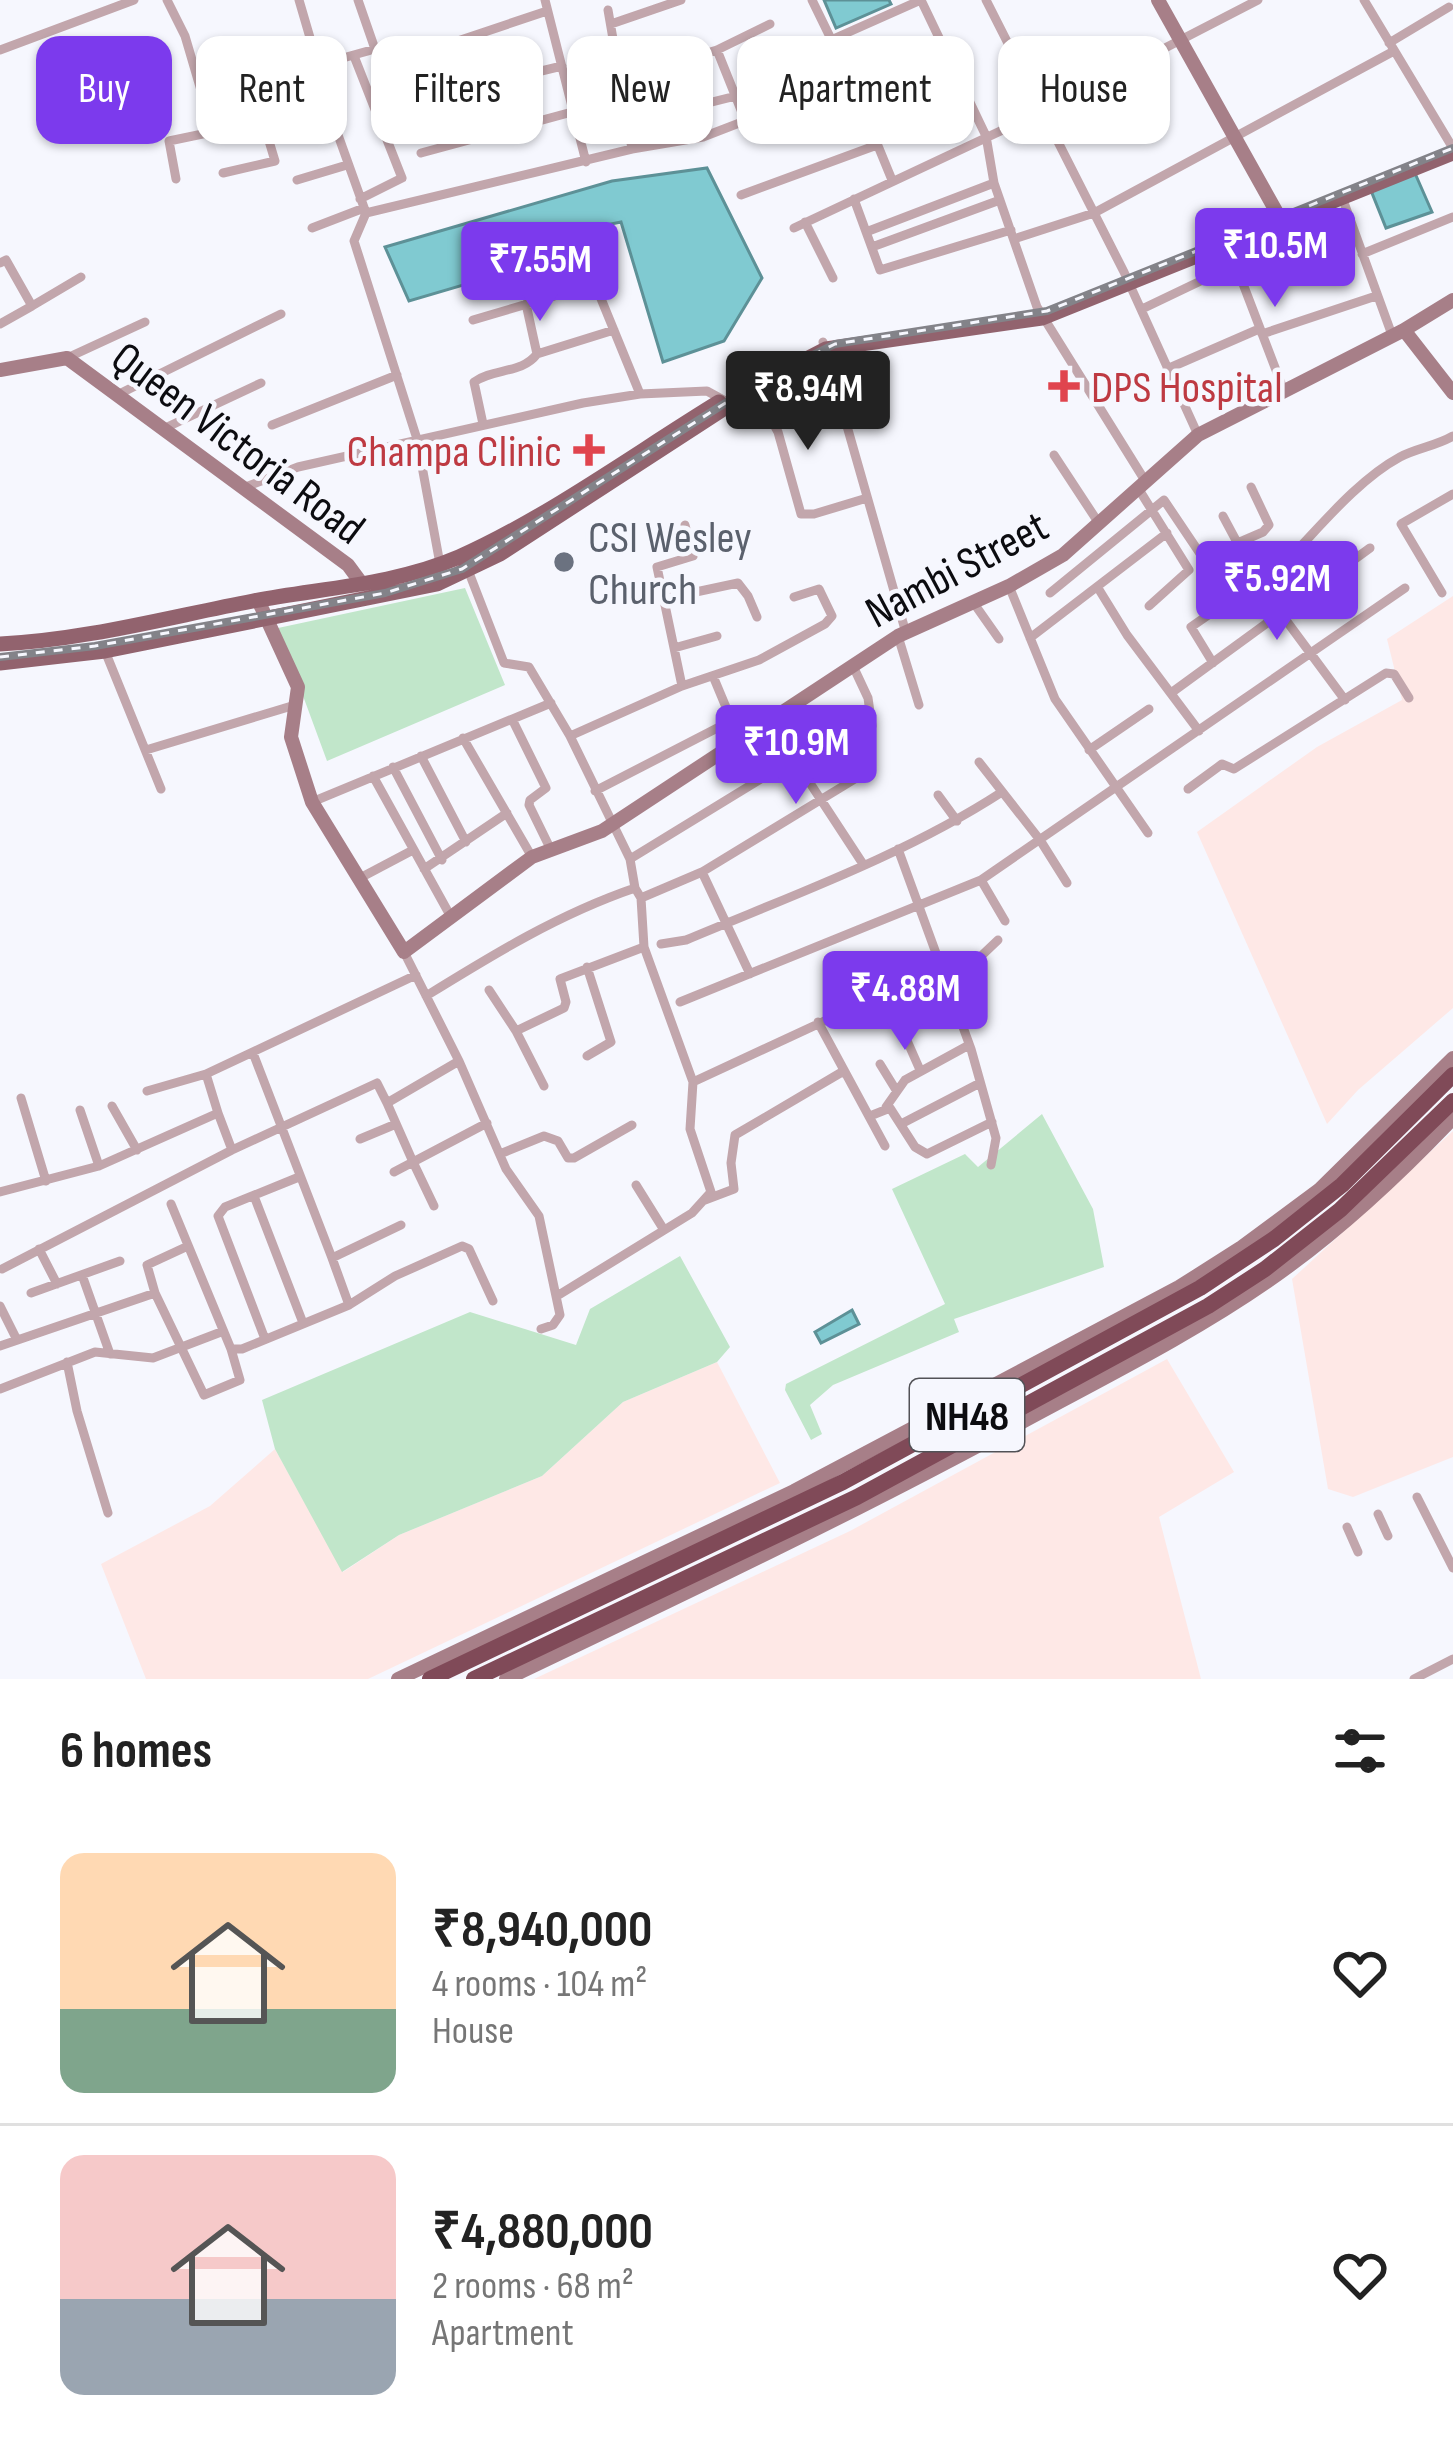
<!DOCTYPE html>
<html lang="en">
<head>
<meta charset="utf-8">
<style>
  :root { --surface:#fff; --page:#f6f6f6; --text:#222; --muted:#767676; --line:#e0e0e0; --accent:#7c3aed }
  body { margin:0; font-family:"Sofia Sans Condensed",sans-serif; background:var(--page); color:var(--text); height:100vh; display:flex; flex-direction:column; font-size:45px; white-space:nowrap }
  * { box-sizing:border-box; margin:0 }
  p { font-size:39px; color:var(--muted) }
  .icon { flex:none; width:66px; height:66px; fill:none; stroke:currentColor; stroke-width:2; stroke-linecap:round; stroke-linejoin:round }
  .map { position:relative; height:1679px; overflow:hidden }
  .sheet { display:flex; flex-direction:column; background:var(--surface); flex:1 }
  .sheet>* { flex:none }
  .banner { position:absolute; left:36px; top:36px; width:1383px; height:108px; display:flex; gap:24px }
  .price { position:absolute; translate:-50% -102px; padding:0 27px; border-radius:12px; background:var(--accent); color:#fff; font-size:39px; line-height:78px; filter:drop-shadow(0 3px 6px #0008) }
  .price::after { content:''; position:absolute; left:50%; top:72px; width:36px; height:27px; margin-left:-18px; background:inherit; clip-path:polygon(0 0,100% 0,50% 100%) }
  .price.active { background:#222; color:#fff }
  ul { padding:0; list-style:none }
  li { display:flex; align-items:center; gap:36px; height:300px; padding:0 60px }
  li+li { border-top:3px solid var(--line) }
  li span { display:grid; place-items:center; flex:none; width:336px; height:240px; border-radius:24px; color:#555 }
  li>.icon { margin-inline-start:auto }
  span .icon { width:144px; height:144px; fill:#fffc; stroke-width:1 }
  li b { font-size:51px }
  h2 { display:flex; justify-content:space-between; align-items:center; height:144px; padding:0 60px; font-size:51px }
  .tag { padding:0 42px; border-radius:24px; background:var(--surface); box-shadow:0 3px 9px #0004; font-size:42px; line-height:108px }
  .tag.active { background:var(--accent); color:#fff }
  .map>svg:first-child { display:block }
</style>
</head>
<body>
<div class="map">
<svg width="1453" height="1679" viewBox="0 0 1453 1679">
  <rect width="100%" height="100%" fill="#f6f7fe"/>
  <!-- industrial -->
  <path fill="#fee8e6" d="M 1453,596 L 1453,1008 L 1358,1090 L 1327,1124 L 1197,832 L 1317,747 L 1402,700 L 1387,639 Z
    M 1453,1131 L 1453,1457 L 1353,1497 L 1328,1489 L 1292,1279 Z
    M 1167,1359 L 1234,1472 L 1159,1517 L 1201,1679 L 534,1679 L 850,1531 Z
    M 717,1362 L 780,1483 L 368,1679 L 146,1679 L 101,1564 L 210,1506 L 275,1449 L 343,1572 L 399,1535 L 542,1476 L 623,1402 Z"/>
  <!-- green -->
  <path fill="#c1e6ca" d="M 465,588 L 505,685 L 327,761 L 278,628 Z
    M 1042,1114 L 1093,1209 L 1104,1267 L 954,1319 L 959,1332 L 833,1385 L 810,1405 L 822,1434 L 811,1440 L 785,1390 L 786,1384 L 945,1304 L 892,1189 L 965,1154 L 978,1167 Z
    M 680,1256 L 730,1347 L 717,1362 L 623,1402 L 542,1476 L 399,1535 L 342,1572 L 275,1449 L 262,1400 L 470,1312 L 576,1345 L 590,1309 Z"/>
  <!-- water -->
  <path fill="#80cad1" stroke="#5d9197" stroke-width="3" d="M 824,0 L 889,0 L 891,4 L 836,28 Z
    M 707,168 L 762,278 L 724,341 L 663,362 L 621,222 L 565,233 L 565,255 L 409,301 L 385,247 L 612,181 Z
    M 1414,171 L 1432,212 L 1386,228 L 1370,188 Z
    M 852,1310 L 859,1324 L 821,1343 L 815,1332 Z"/>
  <g fill="none" stroke-linecap="round" stroke-linejoin="round">
    <!-- street -->
    <path stroke="#c2a6ac" stroke-width="9" d="M 167,0 L 185,36 L 213,131
      M 299,0 L 318,65
      M 545,0 L 586,162
      M 812,0 L 851,80 L 892,180
      M 986,0 L 1124,272 L 1198,435
      M 1364,0 L 1451,145
      M 608,10 L 632,149
      M 611,24 L 681,0
      M 831,40 L 921,0 L 986,136 L 994,183 L 1037,307 L 1144,479
      M 1389,43 L 1449,7
      M 0,50 L 134,0
      M 717,50 L 745,120
      M 778,50 L 797,101
      M 354,56 L 402,178 L 360,199
      M 913,61 L 943,47
      M 389,64 L 547,11
      M 622,78 L 717,50 L 770,24
      M 201,87 L 249,75
      M 283,99 L 323,87
      M 400,105 L 562,66
      M 328,107 L 318,65 L 375,49 L 358,0
      M 668,113 L 736,96
      M 421,153 L 572,112
      M 223,173 L 275,161 L 266,131
      M 176,179 L 169,141 L 260,122 L 266,131 L 328,107 L 366,213
      M 297,180 L 347,165
      M 741,195 L 877,145
      M 1342,197 L 1392,335
      M 854,199 L 880,270 L 1011,230
      M 805,222 L 833,278
      M 312,228 L 364,208
      M 794,228 L 1043,111 L 1258,0
      M 866,232 L 994,183
      M 1014,239 L 1094,213 L 1394,51
      M 1227,242 L 1284,391
      M 872,247 L 1000,200
      M 1362,254 L 1453,217
      M 0,263 L 6,260 L 32,306 L 0,324
      M 32,306 L 81,277
      M 1142,309 L 1234,265
      M 473,320 L 595,284 L 640,394
      M 1262,334 L 1376,296
      M 823,342 L 906,633
      M 537,354 L 614,330
      M 67,358 L 145,322
      M 1167,369 L 1259,329
      M 754,389 L 778,432 L 801,514 L 814,514 L 867,498
      M 117,395 L 281,314
      M 483,424 L 474,382 C 493,368 522,374 537,354 L 526,304
      M 272,425 L 397,375
      M 163,429 L 261,383
      M 1054,455 L 1100,525
      M 243,488 L 298,467 L 583,403 L 640,394 L 707,391 L 727,402
      M 1138,488 L 1189,570 L 1149,606
      M 1223,516 L 1238,544
      M 440,564 L 417,439 L 354,241 L 366,213 L 632,149 L 703,137 L 851,80
      M 468,570 L 504,663 L 529,667 L 570,736 L 630,859 L 635,888 L 641,898 L 644,947 L 693,1082 L 690,1129 L 711,1192 L 692,1213 L 557,1296
      M 1329,578 L 1301,546 C 1329,516 1363,477 1400,457 C 1417,448 1436,446 1453,436
      M 1009,586 L 1055,699 L 1148,833
      M 1098,588 L 1127,635 L 1199,731
      M 1050,593 L 1164,500 L 1203,558 L 1263,532 L 1269,525 L 1251,487
      M 1442,593 L 1401,524 L 1453,494
      M 663,599 L 738,583 L 748,596 L 757,617
      M 973,602 L 999,639
      M 898,636 L 919,705
      M 1030,638 L 1167,533
      M 674,648 L 717,636
      M 105,651 L 161,789
      M 1213,663 L 1191,627 L 1257,581 L 1345,700
      M 853,666 L 868,698 L 872,726
      M 682,686 L 657,567 L 693,556 L 685,525
      M 1171,693 L 1370,548
      M 512,719 L 546,788 L 530,800 L 529,805 L 551,850
      M 770,722 L 863,864
      M 570,736 L 682,686 L 759,660 L 825,624 L 832,616 L 819,589 L 794,597
      M 463,738 L 532,857
      M 146,750 L 295,705
      M 1089,750 L 1149,709
      M 421,756 L 466,842
      M 979,762 L 1040,840 L 1067,883
      M 393,767 L 442,860
      M 373,776 L 451,917
      M 1188,789 L 1222,764 L 1234,769 L 1386,673 L 1394,674 L 1409,698
      M 595,791 L 725,724 L 728,712 L 713,676
      M 938,795 L 957,821
      M 312,802 L 551,703
      M 898,849 L 971,1049 L 996,1138 L 991,1165
      M 630,859 L 841,730
      M 424,869 L 507,813
      M 702,872 L 750,974
      M 360,878 L 413,850
      M 981,880 L 1005,921
      M 641,898 L 702,872 L 863,774
      M 661,944 L 686,940 C 793,895 905,855 1002,792
      M 404,952 L 459,1061 L 506,1169 L 539,1216 L 560,1315 L 553,1325 L 541,1329
      M 945,971 L 978,959 L 998,940
      M 489,990 L 516,1031
      M 426,996 C 494,954 559,914 635,888
      M 680,1002 L 981,880 L 1405,588
      M 818,1022 L 885,1146
      M 905,1036 L 920,1070
      M 253,1053 L 332,1258 L 401,1225
      M 587,1056 L 611,1042 L 587,967
      M 880,1064 L 896,1090
      M 693,1082 L 943,966
      M 544,1086 L 516,1031 L 564,1008 L 566,1002 L 560,979 L 644,947
      M 147,1091 L 206,1074
      M 21,1098 L 46,1181
      M 387,1103 L 413,1162 L 487,1123
      M 112,1106 L 137,1150
      M 886,1107 L 905,1080 L 969,1045
      M 80,1110 L 99,1166
      M 218,1113 L 232,1150
      M 870,1116 L 890,1108 L 915,1147 L 927,1154 L 992,1122
      M 901,1124 L 980,1083
      M 360,1139 L 396,1124
      M 500,1154 L 544,1136 L 558,1141 L 568,1158 L 574,1158 L 632,1125
      M 394,1172 L 413,1162 L 434,1206
      M 636,1185 L 664,1230
      M 0,1192 L 99,1166 L 218,1113 L 206,1074 L 416,975
      M 254,1196 L 303,1323
      M 705,1200 L 734,1189 L 731,1163 L 735,1135 L 842,1072
      M 171,1204 L 231,1349 L 242,1349 L 349,1305 L 395,1276 L 462,1246 L 469,1249 L 493,1301
      M 39,1249 L 57,1284
      M 332,1258 L 349,1305
      M 2,1269 L 232,1150 L 377,1083 L 387,1103 L 459,1061
      M 82,1275 L 110,1354
      M 31,1293 L 120,1261
      M 155,1293 L 147,1265 L 188,1246
      M 0,1306 L 17,1340
      M 265,1339 L 218,1216 L 225,1207 L 299,1177
      M 0,1346 L 155,1293 L 204,1395 L 240,1380 L 231,1349
      M 67,1362 L 77,1411 L 108,1513
      M 0,1389 L 95,1352 L 153,1358 L 221,1332
      M 1417,1497 L 1453,1568
      M 1378,1514 L 1388,1536
      M 1347,1527 L 1358,1552
      M 1414,1679 L 1453,1659"/>
    <!-- secondary -->
    <path stroke="#a77f88" stroke-width="14" d="M 1158,0 L 1281,220
      M 1404,330 L 1453,393
      M 0,370 L 67,358 L 348,565 L 362,584
      M 258,600 L 298,687 L 291,737 L 312,802 L 404,952 L 532,857 L 602,831 L 898,636 L 1009,586 L 1063,555 L 1198,435 L 1404,330 L 1453,300
      M 398,1679 L 794,1491 L 1179,1287 L 1242,1247 L 1319,1190 L 1453,1058
      M 506,1679 C 680,1596 853,1514 1022,1422 C 1105,1377 1190,1335 1268,1281 C 1336,1234 1396,1178 1453,1118"/>
    <!-- primary -->
    <path stroke="#92636e" stroke-width="15" d="M 0,644 C 85,640 169,617 253,601 C 322,588 394,585 459,557 C 550,516 634,454 719,402
      M 0,663 L 105,651 L 437,584 L 500,554 L 774,376 L 826,349 L 1042,318 L 1453,153"/>
    <!-- highway -->
    <path stroke="#804a58" stroke-width="16" d="M 430,1679 L 843,1482 L 1200,1288 L 1274,1239 L 1342,1185 L 1453,1075
      M 474,1679 L 857,1497 L 1208,1306 L 1265,1269 L 1340,1210 L 1453,1101"/>
    <defs>
      <path id="rail" d="M 0,657 L 95,646 L 385,593 L 462,569 L 762,380 L 835,344 L 1047,311 L 1453,148"/>
    </defs>
    <!-- rail casing -->
    <use href="#rail" stroke="#838389" stroke-width="8"/>
    <!-- rail -->
    <use href="#rail" stroke="#f6f7fe" stroke-width="3" stroke-dasharray="9" stroke-linecap="butt"/>
  </g>
  <!-- markers -->
  <g fill="#e0444e" stroke="#f6f7fe" stroke-width="4.5">
    <path d="M1058 368h12v12h12v12h-12v12h-12v-12h-12v-12h12z"/>
    <path d="M583 432h12v12h12v12h-12v12h-12v-12h-12v-12h12z"/>
  </g>
  <circle fill="#6b7280" stroke="#f6f7fe" stroke-width="4.5" cx="564" cy="562" r="12"/>
  <g text-anchor="middle" stroke-width="9" stroke-linejoin="round" paint-order="stroke">
    <!-- shield labels -->
    <rect fill="#f6f7fe" stroke="#525257" stroke-width="3" x="910" y="1379" width="114" height="72" rx="9"/>
    <g font-size="42" font-weight="bold" fill="#0c0c10">
      <text x="967" y="1430">NH48</text>
    </g>
    <!-- health labels -->
    <g font-size="45" fill="#be3a42" stroke="#f6f7fe" text-anchor="start">
      <text x="1091" y="402">DPS Hospital</text>
      <text x="562" y="466" text-anchor="end">Champa Clinic</text>
    </g>
    <!-- street labels -->
    <g font-size="45" fill="#0c0c10" stroke="#f6f7fe">
      <text transform="translate(239 442) rotate(37)" y="16">Queen Victoria Road</text>
      <text transform="translate(956 568) rotate(-28)" y="16">Nambi Street</text>
    </g>
    <!-- worship labels -->
    <g font-size="45" fill="#5b616d" stroke="#f6f7fe" text-anchor="start">
      <text x="588" y="552">CSI Wesley<tspan x="588" dy="52">Church</tspan></text>
    </g>
  </g>
</svg>
<b class="price" style="left:1275px;top:310px">₹10.5M</b>
<b class="price" style="left:540px;top:324px">₹7.55M</b>
<b class="price active" style="left:808px;top:453px">₹8.94M</b>
<b class="price" style="left:1277px;top:643px">₹5.92M</b>
<b class="price" style="left:796px;top:807px">₹10.9M</b>
<b class="price" style="left:905px;top:1053px">₹4.88M</b>
<div class="banner">
<a class="tag active">Buy</a>
<a class="tag">Rent</a>
<a class="tag">Filters</a>
<a class="tag">New</a>
<a class="tag">Apartment</a>
<a class="tag">House</a>
</div>
</div>
<section class="sheet">
<h2>6 homes<svg class="icon" aria-label="filters" viewBox="0 0 24 24"><path d="M4 7h16M4 17h16"/><circle cx="9" cy="7" r="2"/><circle cx="15" cy="17" r="2"/></svg></h2>
<ul>
<li><span style="background:linear-gradient(#ffd9b3 65%,#7fa58c 0)"><svg class="icon" aria-label="home" viewBox="0 0 24 24"><path d="M3 11l9-7 9 7M6 9v11h12V9"/></svg></span><div><b>₹8,940,000</b><p>4 rooms · 104 m²</p><p>House</p></div><svg class="icon" aria-label="heart" viewBox="0 0 24 24"><path d="M12 20l-8-8c-3-5 5-10 8-4 3-6 11-1 8 4z"/></svg></li>
<li><span style="background:linear-gradient(#f6c9c9 60%,#9aa5b1 0)"><svg class="icon" aria-label="home" viewBox="0 0 24 24"><path d="M3 11l9-7 9 7M6 9v11h12V9"/></svg></span><div><b>₹4,880,000</b><p>2 rooms · 68 m²</p><p>Apartment</p></div><svg class="icon" aria-label="heart" viewBox="0 0 24 24"><path d="M12 20l-8-8c-3-5 5-10 8-4 3-6 11-1 8 4z"/></svg></li>
</ul>
</section>
</body>
</html>
